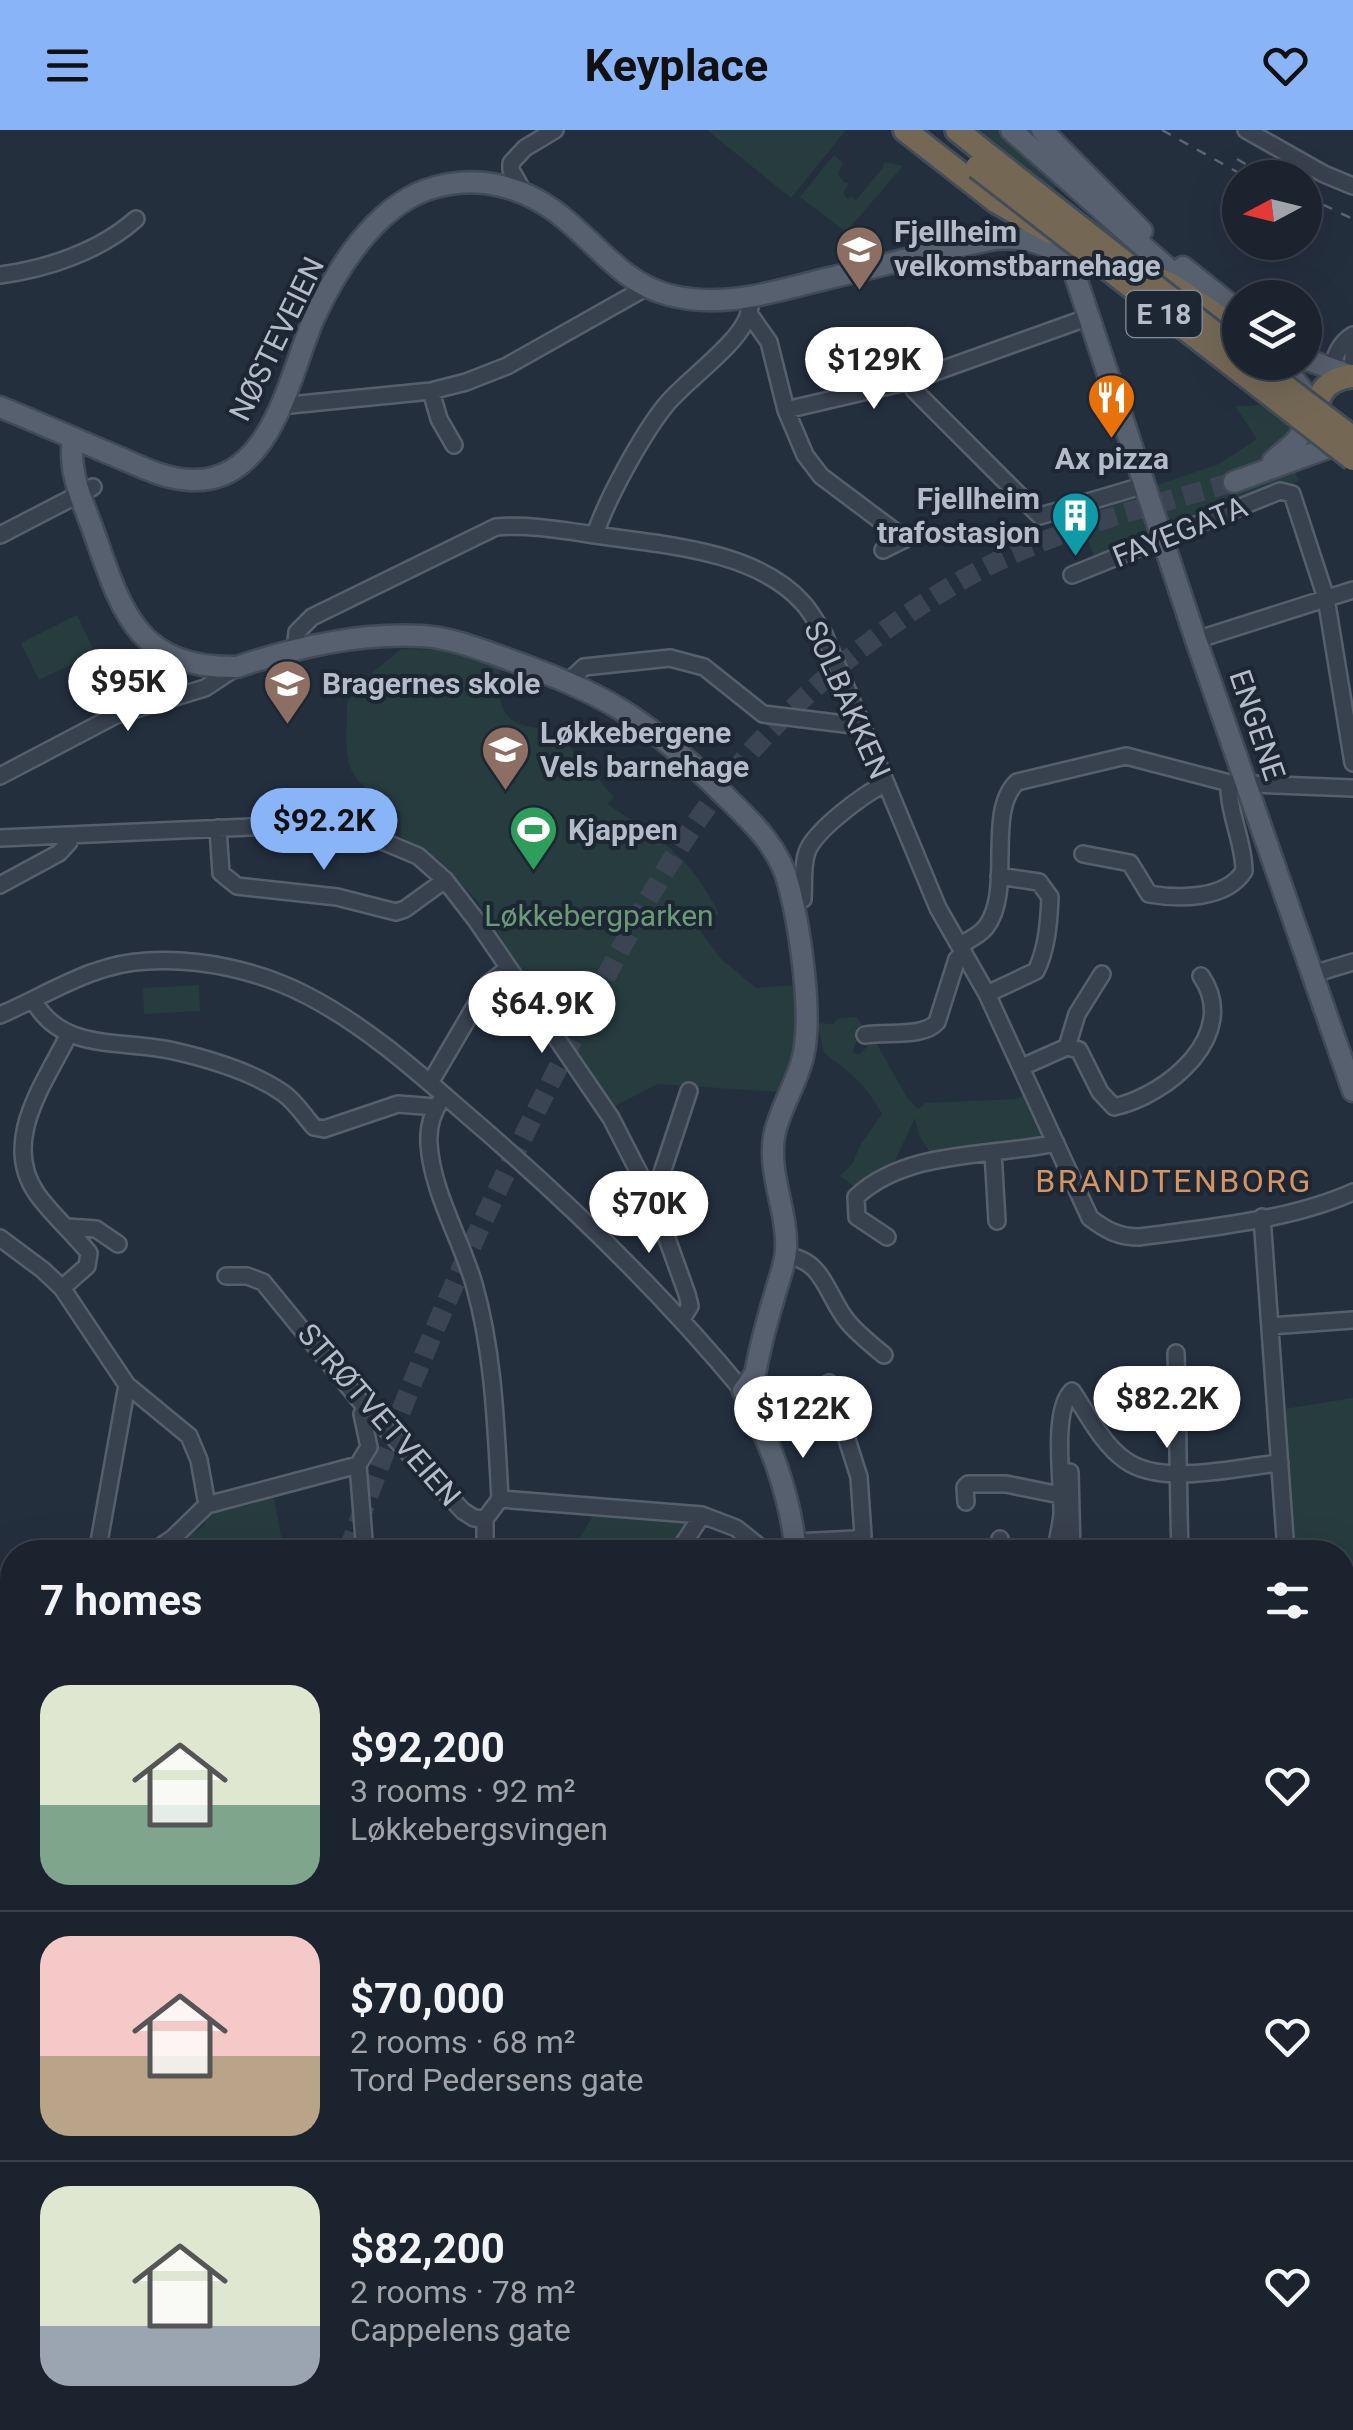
<!DOCTYPE html>
<html lang="en">
<head>
<meta charset="utf-8">
<style>
  :root { --surface:#1b232e; --page:#282f3a; --text:#f1f3f6; --muted:#a0a4aa; --line:#39404a; --accent:#8ab4f8 }
  body { margin:0; font-family:Roboto,sans-serif; background:var(--page); color:var(--text); height:100vh; display:flex; flex-direction:column; font-size:38px; white-space:nowrap }
  * { box-sizing:border-box; margin:0 }
  p { font-size:32px; color:var(--muted) }
  .icon { flex:none; width:55px; height:55px; fill:none; stroke:currentColor; stroke-width:2; stroke-linecap:round; stroke-linejoin:round }
  .map { position:relative; flex:1; overflow:hidden }
  .sheet { position:absolute; left:0px; top:1410px; width:1355px; height:890px; display:flex; flex-direction:column; background:var(--surface); border-radius:40px 40px 0 0; box-shadow:0 10px 40px #0002,0 0 0 2px var(--line) }
  .sheet>* { flex:none }
  .needle { width:65px; rotate:263deg }
  .tools { position:absolute; left:1222px; top:30px; display:grid; gap:20px }
  .tools a { display:grid; place-items:center; width:100px; height:100px; border-radius:50%; background:var(--surface); box-shadow:0 10px 40px #0002,0 0 0 2px var(--line); font-size:50px }
  .price { position:absolute; translate:-50% -85px; padding:0 22px; border-radius:35px; background:#fff; color:#222; font-size:32px; line-height:65px; filter:drop-shadow(0 2px 5px #0008) }
  .price::after { content:''; position:absolute; left:50%; top:60px; width:30px; height:22px; margin-left:-15px; background:inherit; clip-path:polygon(0 0,100% 0,50% 100%) }
  .price.active { background:var(--accent); color:#111 }
  ul { padding:0; list-style:none }
  li { display:flex; align-items:center; gap:30px; height:250px; padding:0 40px }
  li+li { border-top:2px solid var(--line) }
  li span { display:grid; place-items:center; flex:none; width:280px; height:200px; border-radius:30px; color:#555 }
  li>.icon { margin-inline-start:auto }
  span .icon { width:120px; height:120px; fill:#fffc; stroke-width:1 }
  li b { font-size:42px }
  h2 { display:flex; justify-content:space-between; align-items:center; height:120px; padding:0 40px; font-size:42px }
  header { display:flex; justify-content:space-between; align-items:center; height:130px; padding:0 40px; background:var(--accent); color:#111; font-size:45px; font-weight:700 }
  .map>svg:first-child { display:block }
</style>
</head>
<body>
<header><svg class="icon" aria-label="menu" viewBox="0 0 24 24"><path d="M4 6h16M4 12h16M4 18h16"/></svg>Keyplace<svg class="icon" aria-label="heart" viewBox="0 0 24 24"><path d="M12 20l-8-8c-3-5 5-10 8-4 3-6 11-1 8 4z"/></svg></header>
<div class="map">
<svg width="1353" height="2300" viewBox="0 0 1353 2300">
  <rect width="100%" height="100%" fill="#242f3e"/>
  <!-- green -->
  <path fill="#263c3f" d="M 707,0 L 846,0 L 791,68 Z
    M 974,0 L 1002,0 L 1057,56 L 1052,61 Z
    M 834,25 L 843,33 L 838,44 L 844,52 L 849,53 L 843,64 L 848,69 L 851,66 L 856,70 L 882,39 L 885,32 L 903,36 L 846,102 L 800,67 Z
    M 1263,275 L 1297,300 L 1293,336 L 1299,351 L 1096,432 L 1078,382 L 1219,334 L 1257,309 L 1235,276 Z
    M 77,485 L 95,523 L 39,550 L 21,513 Z
    M 401,519 L 445,520 L 501,539 C 496,580 503,596 547,599 L 543,611 L 567,614 L 614,667 L 607,674 C 659,708 691,726 719,784 L 696,795 L 721,829 L 756,858 L 797,855 C 798,898 800,923 780,962 L 658,954 L 613,977 L 516,838 L 496,798 L 477,771 L 439,730 L 401,707 L 400,682 C 340,644 346,640 347,572 L 367,547 Z
    M 199,855 L 200,881 L 144,884 L 143,858 Z
    M 856,887 L 863,896 L 852,923 L 860,924 L 874,909 L 908,969 L 918,979 L 926,973 L 1017,969 L 1029,961 L 1045,1001 L 1038,1010 L 933,1028 L 919,1005 L 915,988 L 892,1037 L 857,1059 L 840,1046 L 852,1034 L 861,1014 L 882,984 C 867,956 850,942 824,923 L 817,893 L 833,894 L 837,889 Z
    M 1353,1268 L 1353,1497 L 1343,1496 L 1342,1422 L 1295,1422 L 1284,1279 Z
    M 273,1363 L 284,1422 L 158,1422 L 203,1397 L 210,1382 Z
    M 596,1380 L 691,1388 L 670,1422 L 572,1422 Z
    M 0,1528 L 12,1537 L 12,2288 L 556,2288 L 557,2300 L 0,2300 Z
    M 726,2288 L 940,2288 L 936,2300 L 793,2300 Z"/>
  <g fill="none" stroke-linecap="round" stroke-linejoin="round">
    <!-- stream -->
    <path stroke="#394c67" stroke-width="2.5" d="M 0,1809 L 12,1806"/>
    <!-- major-tunnel -->
    <path stroke="#3a4453" stroke-width="20" stroke-dasharray="20 10" stroke-linecap="butt" d="M 348,1422 C 414,1235 495,1054 589,879 C 636,789 686,694 754,618 C 810,557 875,503 945,460 C 1033,405 1135,380 1234,352
      M 150,2300 L 152,2288"/>
    <defs>
      <path id="minor" d="M 1246,0 L 1324,44 L 1353,56
        M 518,60 L 520,56 L 511,40 L 511,33 L 525,18 L 555,0
        M 0,145 C 47,139 100,121 136,89
        M 750,185 L 769,212 L 786,280 L 805,325 L 821,346 L 905,409 L 883,420
        M 1353,217 L 1353,236
        M 1329,248 C 1334,231 1337,214 1353,205
        M 910,251 L 914,260 L 1040,386 L 1145,355
        M 431,261 L 439,289 L 454,315
        M 280,276 L 431,261 L 466,252 L 507,236 L 647,157
        M 786,280 L 910,251 L 1089,187
        M 0,405 L 93,357
        M 595,405 C 606,370 642,305 665,276 C 686,249 748,209 750,177
        M 1072,445 L 1280,361 L 1292,364 L 1326,468 L 1353,633
        M 1196,510 L 1353,460
        M 295,519 L 297,502 L 312,487 L 496,397 C 531,394 567,401 602,406 C 666,415 756,421 802,472 C 811,481 817,494 824,504 L 938,778 L 987,864 L 1090,1088 C 1106,1100 1118,1107 1139,1107 C 1207,1098 1291,1090 1353,1062
        M 569,551 L 584,537 L 670,528 L 704,537 L 763,584 L 861,596
        M 0,646 L 116,585 L 205,558 L 237,537
        M 218,698 L 221,743 L 237,756 L 337,767 L 396,782 L 405,779 L 445,750
        M 0,708 L 298,695 L 363,703 L 418,726 L 445,750 L 476,790 L 611,988 L 653,1070 L 687,1164 L 690,1176 L 682,1189
        M 1083,724 L 1130,733 L 1149,764 C 1178,769 1226,770 1244,741 C 1244,713 1230,687 1229,660 L 1233,654
        M 0,755 L 59,723 L 69,712 L 69,707
        M 793,772 L 803,769 C 804,754 802,736 807,722 C 815,700 863,665 884,654
        M 960,815 C 969,810 980,805 986,797 C 1014,761 985,682 1017,652 L 1126,626 L 1233,654 L 1245,650 L 1254,654 L 1353,658
        M 1310,845 L 1353,832
        M 987,864 L 1036,841 C 1047,819 1049,791 1050,767 L 1039,752 L 999,746
        M 34,871 C 62,923 125,909 174,921 C 209,929 253,942 283,963 C 296,972 304,986 314,997 L 324,999 L 398,974 L 436,977
        M 0,885 C 49,864 93,833 148,831 C 202,828 260,841 308,866 C 364,895 413,938 460,979 C 561,1065 658,1158 743,1261
        M 865,905 C 887,901 923,908 937,892 L 957,829 L 964,823
        M 1067,917 L 1077,884 L 1102,844
        M 1022,937 L 1067,917 L 1079,920 L 1100,962 L 1114,977 C 1168,965 1241,904 1201,846
        M 430,953 L 488,854 L 506,840
        M 441,970 C 432,983 428,998 429,1014 C 432,1062 461,1109 474,1154 C 494,1224 496,1298 500,1369
        M 993,1022 L 997,1091
        M 653,1070 L 689,961
        M 1262,1087 L 1286,1422
        M 67,1097 L 96,1099 L 118,1114
        M 887,1107 L 857,1087 L 856,1067 C 907,1019 992,1027 1056,1013
        M 0,1108 L 43,1140 L 62,1158 L 127,1255 L 189,1306 L 199,1330 L 207,1375
        M 786,1126 C 824,1129 827,1167 848,1192 C 858,1204 872,1215 884,1225
        M 226,1146 L 247,1146 L 263,1152 L 365,1277 L 463,1381 L 474,1388 L 485,1389 L 500,1369
        M 62,1158 L 87,1136 L 89,1123 C 73,1103 52,1085 37,1064 C 0,1011 45,953 69,904
        M 1270,1196 L 1353,1190
        M 1176,1223 C 1178,1289 1178,1356 1180,1422
        M 358,1335 L 365,1422
        M 1070,1342 L 1072,1422
        M 500,1369 L 702,1385 L 736,1398 L 766,1422
        M 966,1372 L 965,1357 L 968,1354 L 1006,1354 L 1060,1365
        M 485,1389 L 485,1422
        M 795,1412 L 855,1409 L 863,1405 L 859,1347 L 829,1253
        M 104,1422 L 99,1412 L 127,1255
        M 153,1422 L 173,1408 L 207,1375 L 358,1335 L 369,1317 L 362,1284 L 365,1277
        M 678,1422 L 702,1385
        M 996,1422 L 1000,1409
        M 1056,1422 C 1057,1410 1061,1396 1062,1384 C 1063,1354 1051,1282 1072,1261 C 1087,1283 1103,1315 1125,1330 C 1161,1357 1237,1337 1280,1333
        M 1342,1506 L 1353,1507
        M 2,1514 L 12,1504
        M 1342,1601 L 1353,1604
        M 1342,1718 L 1353,1723
        M 1342,1848 L 1353,1812
        M 1342,1862 L 1353,1866
        M 1342,2035 L 1353,2037
        M 561,2288 L 562,2300
        M 774,2288 L 785,2300
        M 1067,2288 L 1112,2300
        M 1143,2288 L 1192,2300
        M 937,2300 L 940,2288
        M 1207,2300 L 1211,2288"/>
      <path id="major" d="M 1011,0 L 1189,157
        M 1042,0 L 1142,101
        M 1183,137 L 1240,182
        M 1305,229 L 1352,246
        M 1281,232 L 1313,274
        M 0,277 C 40,293 79,311 118,327 C 141,337 165,349 190,350 C 272,354 289,245 314,188 C 336,140 374,79 426,60 C 450,52 477,50 501,56 C 579,74 602,148 669,165 C 723,179 773,162 825,149 C 882,136 938,120 995,109 C 1026,106 1057,114 1074,142 L 1196,510 L 1353,961
        M 73,308 C 68,340 81,368 92,397 C 121,479 135,539 237,537 C 296,517 359,502 422,506 C 453,508 482,520 510,530 C 601,562 644,587 714,655 C 744,685 779,713 789,756 C 800,798 812,880 804,922 C 799,951 779,978 774,1007 C 768,1045 788,1082 786,1120 C 785,1135 779,1149 775,1164 C 767,1191 760,1217 755,1244 L 743,1261 C 771,1313 790,1364 796,1422
        M 1273,331 L 1295,312 L 1316,285
        M 1234,352 L 1341,313
        M 698,2300 L 700,2288"/>
      <path id="highway" d="M 905,0 L 997,72 L 1050,102
        M 957,0 L 988,25
        M 1148,144 L 1173,156 L 1234,197
        M 1321,297 C 1310,270 1324,248 1353,246"/>
    </defs>
    <!-- minor casing -->
    <use href="#minor" stroke="#565f6c" stroke-width="20"/>
    <!-- major casing -->
    <use href="#major" stroke="#414a57" stroke-width="25"/>
    <!-- highway casing -->
    <use href="#highway" stroke="#434c59" stroke-width="28"/>
    <!-- minor -->
    <use href="#minor" stroke="#38414e" stroke-width="15"/>
    <!-- major -->
    <use href="#major" stroke="#56606e" stroke-width="20"/>
    <!-- highway -->
    <use href="#highway" stroke="#746855" stroke-width="22"/>
    <!-- rail -->
    <path stroke="#5a6575" stroke-width="2.5" stroke-dasharray="10 10" stroke-linecap="butt" d="M 1162,0 L 1248,48
      M 1237,29 L 1269,48
      M 1305,66 L 1353,89"/>
    <defs>
      <path id="highway-bridge" d="M 988,25 L 1240,223
        M 977,37 L 1353,329
        M 1253,232 L 1353,308"/>
    </defs>
    <!-- highway-bridge casing -->
    <use href="#highway-bridge" stroke="#434c59" stroke-width="28" stroke-linecap="butt"/>
    <!-- highway-bridge -->
    <use href="#highway-bridge" stroke="#746855" stroke-width="22"/>
  </g>
  <!-- icons -->
  <defs>
    <symbol id="school-pin" viewBox="-11 -11 22 30"><path d="M0 17L-7.5 6A9.5 9.5 0 1 1 7.5 6Z" fill="#8d6e63" stroke="#1d2633"/><path d="M0-5L7-2L0 1L-7-2ZM-4 1L0 2.5L4 1V4Q0 6-4 4Z" fill="#fff"/></symbol>
    <symbol id="restaurant-pin" viewBox="-11 -11 22 30"><path d="M0 17L-7.5 6A9.5 9.5 0 1 1 7.5 6Z" fill="#e8710a" stroke="#1d2633"/><path d="M-5-6h1v4h1v-4h1v4h1v-4h1v5L-1.5 .5V6h-2V.5L-5-1ZM5-6V6H3V1.5H1.5Q1.5-4 5-6Z" fill="#fff"/></symbol>
    <symbol id="building-pin" viewBox="-11 -11 22 30"><path d="M0 17L-7.5 6A9.5 9.5 0 1 1 7.5 6Z" fill="#0f9aa8" stroke="#1d2633"/><path d="M-4-6H4V6H1V3H-1V6H-4ZM-2.5-4.3h1.7v1.8h-1.7ZM.8-4.3h1.7v1.8H.8ZM-2.5-1h1.7V.8h-1.7ZM.8-1h1.7V.8H.8Z" fill="#fff"/></symbol>
    <symbol id="stadium-pin" viewBox="-11 -11 22 30"><path d="M0 17L-7.5 6A9.5 9.5 0 1 1 7.5 6Z" fill="#2e9e5b" stroke="#1d2633"/><path d="M0-5a6.5 5 0 1 0 0 10a6.5 5 0 1 0 0-10ZM-3.5-1.8h7v3.6h-7Z" fill="#fff"/></symbol>
  </defs>
  <g fill-rule="evenodd">
    <use href="#school-pin" x="832" y="92" width="55" height="75"/>
    <use href="#restaurant-pin" x="1084" y="240" width="55" height="75"/>
    <use href="#building-pin" x="1048" y="358" width="55" height="75"/>
    <use href="#school-pin" x="260" y="526" width="55" height="75"/>
    <use href="#school-pin" x="478" y="592" width="55" height="75"/>
    <use href="#stadium-pin" x="506" y="672" width="55" height="75"/>
  </g>
  <g text-anchor="middle" stroke-width="8" stroke-linejoin="round" paint-order="stroke">
    <!-- shield labels -->
    <rect fill="#1d2633" stroke="#878f9c" stroke-width="2.5" x="1126.5" y="161" width="75" height="46" rx="8"/>
    <g font-size="28" font-weight="bold" fill="#b4bcc9">
      <text x="1164" y="194">E 18</text>
    </g>
    <!-- poi labels -->
    <g font-size="30" font-weight="bold" fill="#b4bcc9" stroke="#1d2633" text-anchor="start">
      <text x="894" y="112">Fjellheim<tspan x="894" dy="34">velkomstbarnehage</tspan></text>
      <text x="1112" y="339" text-anchor="middle">Ax pizza</text>
      <text x="1040" y="379" text-anchor="end">Fjellheim<tspan x="1040" dy="34">trafostasjon</tspan></text>
      <text x="322" y="564">Bragernes skole</text>
      <text x="540" y="613">Løkkebergene<tspan x="540" dy="34">Vels barnehage</tspan></text>
      <text x="568" y="710">Kjappen</text>
    </g>
    <!-- street labels -->
    <g font-size="30" fill="#b4bcc9" stroke="#1d2633">
      <text transform="translate(277 209) rotate(-64)" y="10">NØSTEVEIEN</text>
      <text transform="translate(1180 402) rotate(-22)" y="10">FAYEGATA</text>
      <text transform="translate(847 570) rotate(66)" y="10">SOLBAKKEN</text>
      <text transform="translate(1257 595) rotate(71)" y="10">ENGENE</text>
      <text transform="translate(379 1285) rotate(49)" y="10">STRØTVETVEIEN</text>
    </g>
    <!-- park labels -->
    <g font-size="30" fill="#6b9a76" stroke="#1d2633">
      <text x="599" y="796">Løkkebergparken</text>
    </g>
    <!-- neighbourhood labels -->
    <g font-size="32" letter-spacing="2.5" fill="#d59563" stroke="#1d2633">
      <text x="1174" y="1062">BRANDTENBORG</text>
    </g>
  </g>
</svg>
<div class="tools">
<a><svg class="needle" viewBox="-14 -14 28 28"><path d="M0-13l5 13h-10z" fill="#e53935"/><path d="M0 13l5-13h-10z" fill="#a0a4aa"/></svg></a>
<a><svg class="icon" aria-label="layers" viewBox="0 0 24 24"><path d="M12 4l9 5-9 5-9-5zM3 14l9 5 9-5"/></svg></a>
</div>
<b class="price" style="left:874px;top:282px">$129K</b>
<b class="price" style="left:128px;top:604px">$95K</b>
<b class="price active" style="left:324px;top:743px">$92.2K</b>
<b class="price" style="left:542px;top:926px">$64.9K</b>
<b class="price" style="left:649px;top:1126px">$70K</b>
<b class="price" style="left:1167px;top:1321px">$82.2K</b>
<b class="price" style="left:803px;top:1331px">$122K</b>
<section class="sheet">
<h2>7 homes<svg class="icon" aria-label="filters" viewBox="0 0 24 24"><path d="M4 7h16M4 17h16"/><circle cx="9" cy="7" r="2"/><circle cx="15" cy="17" r="2"/></svg></h2>
<ul>
<li><span style="background:linear-gradient(#dfe7d0 60%,#7fa58c 0)"><svg class="icon" aria-label="home" viewBox="0 0 24 24"><path d="M3 11l9-7 9 7M6 9v11h12V9"/></svg></span><div><b>$92,200</b><p>3 rooms · 92 m²</p><p>Løkkebergsvingen</p></div><svg class="icon" aria-label="heart" viewBox="0 0 24 24"><path d="M12 20l-8-8c-3-5 5-10 8-4 3-6 11-1 8 4z"/></svg></li>
<li><span style="background:linear-gradient(#f6c9c9 60%,#b9a48a 0)"><svg class="icon" aria-label="home" viewBox="0 0 24 24"><path d="M3 11l9-7 9 7M6 9v11h12V9"/></svg></span><div><b>$70,000</b><p>2 rooms · 68 m²</p><p>Tord Pedersens gate</p></div><svg class="icon" aria-label="heart" viewBox="0 0 24 24"><path d="M12 20l-8-8c-3-5 5-10 8-4 3-6 11-1 8 4z"/></svg></li>
<li><span style="background:linear-gradient(#dfe7d0 70%,#9aa5b1 0)"><svg class="icon" aria-label="home" viewBox="0 0 24 24"><path d="M3 11l9-7 9 7M6 9v11h12V9"/></svg></span><div><b>$82,200</b><p>2 rooms · 78 m²</p><p>Cappelens gate</p></div><svg class="icon" aria-label="heart" viewBox="0 0 24 24"><path d="M12 20l-8-8c-3-5 5-10 8-4 3-6 11-1 8 4z"/></svg></li>
</ul>
</section>
</div>
</body>
</html>
